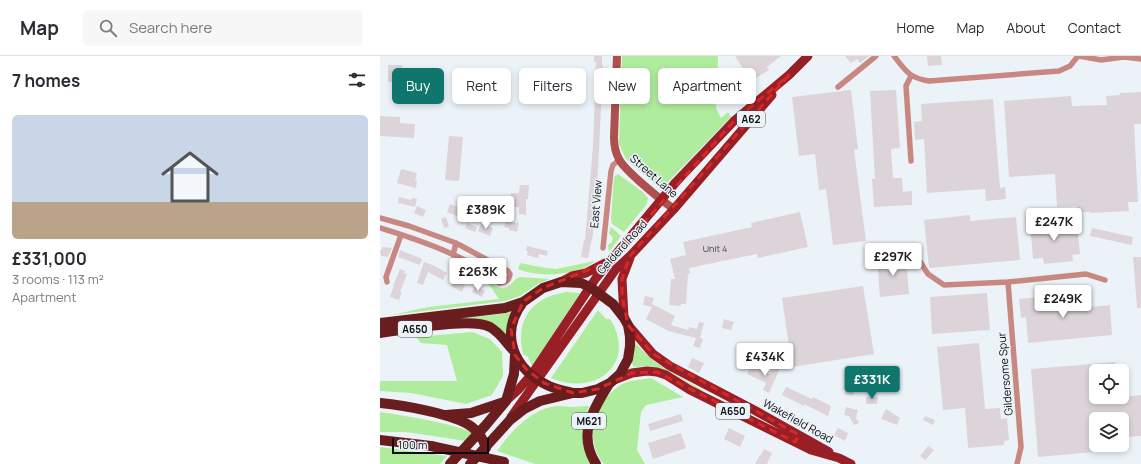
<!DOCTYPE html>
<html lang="en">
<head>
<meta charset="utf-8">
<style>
  :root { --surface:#fff; --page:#f7f7f7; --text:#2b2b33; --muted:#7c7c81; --line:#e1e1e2; --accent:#0f766e }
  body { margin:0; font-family:Manrope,sans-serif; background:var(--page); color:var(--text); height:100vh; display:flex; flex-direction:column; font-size:15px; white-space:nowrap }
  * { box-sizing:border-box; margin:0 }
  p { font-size:13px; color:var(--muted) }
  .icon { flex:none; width:22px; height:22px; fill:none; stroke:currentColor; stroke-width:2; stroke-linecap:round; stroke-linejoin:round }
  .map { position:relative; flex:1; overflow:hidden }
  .details { display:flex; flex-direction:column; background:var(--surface); width:380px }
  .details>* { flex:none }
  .top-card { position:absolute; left:12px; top:12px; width:380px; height:36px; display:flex; gap:8px }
  .controls { position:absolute; left:709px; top:308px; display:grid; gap:8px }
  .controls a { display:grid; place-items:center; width:40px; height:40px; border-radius:6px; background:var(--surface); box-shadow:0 2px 6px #0003; font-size:20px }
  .scale { position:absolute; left:12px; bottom:10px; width:97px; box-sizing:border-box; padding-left:4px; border:2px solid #0a0c0e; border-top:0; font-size:11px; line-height:14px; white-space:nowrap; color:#0a0c0e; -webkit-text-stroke:3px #ecf3f8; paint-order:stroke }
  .price { position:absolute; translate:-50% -34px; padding:0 9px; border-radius:4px; background:#fff; color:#222; font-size:13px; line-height:26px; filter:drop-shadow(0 1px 2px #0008) }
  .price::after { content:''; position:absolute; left:50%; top:24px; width:12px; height:9px; margin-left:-6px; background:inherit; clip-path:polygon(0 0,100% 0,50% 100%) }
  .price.selected { background:var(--accent); color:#fff }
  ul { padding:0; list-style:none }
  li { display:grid; align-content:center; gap:8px; height:212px; padding:0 12px }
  li span { display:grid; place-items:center; height:124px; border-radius:6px; color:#555 }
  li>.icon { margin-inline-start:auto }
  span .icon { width:72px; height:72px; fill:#fffc; stroke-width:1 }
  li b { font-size:17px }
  h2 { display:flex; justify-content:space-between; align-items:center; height:48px; padding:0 12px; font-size:17px }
  .chip { padding:0 14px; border-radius:6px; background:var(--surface); box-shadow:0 2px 6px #0003; font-size:14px; line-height:36px }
  .chip.selected { background:var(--accent); color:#fff }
  header { display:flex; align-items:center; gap:24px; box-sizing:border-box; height:56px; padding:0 20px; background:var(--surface); border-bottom:1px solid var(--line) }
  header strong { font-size:19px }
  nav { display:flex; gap:22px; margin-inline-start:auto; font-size:14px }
  .search { width:280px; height:36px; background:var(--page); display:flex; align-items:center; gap:10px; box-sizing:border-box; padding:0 14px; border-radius:6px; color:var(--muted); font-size:15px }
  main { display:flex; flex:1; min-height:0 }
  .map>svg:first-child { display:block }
</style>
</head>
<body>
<header>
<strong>Map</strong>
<div class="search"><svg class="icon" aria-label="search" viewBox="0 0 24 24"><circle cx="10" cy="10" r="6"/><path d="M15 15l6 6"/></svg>Search here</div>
<nav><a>Home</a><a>Map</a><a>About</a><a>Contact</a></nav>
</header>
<main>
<section class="details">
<h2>7 homes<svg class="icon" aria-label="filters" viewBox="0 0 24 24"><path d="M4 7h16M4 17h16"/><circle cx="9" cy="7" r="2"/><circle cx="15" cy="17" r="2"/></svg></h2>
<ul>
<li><span style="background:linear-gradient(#c9d6e8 70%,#b9a48a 0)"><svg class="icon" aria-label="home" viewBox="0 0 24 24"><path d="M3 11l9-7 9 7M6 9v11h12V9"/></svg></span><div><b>£331,000</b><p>3 rooms · 113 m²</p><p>Apartment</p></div></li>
</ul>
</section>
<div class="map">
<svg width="761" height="408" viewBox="0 0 761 408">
  <rect width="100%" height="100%" fill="#ecf3f8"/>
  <!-- green -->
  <path fill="#b0ec9d" d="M 242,0 L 338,0 L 336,52 L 341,62 L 348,56 L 351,61 L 284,130 L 276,129 L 246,103 L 243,97 L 239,88 Z
    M 238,118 L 263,136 L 268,142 L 267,148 L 244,176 L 232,168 L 231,163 L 234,121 Z
    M 231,171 L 241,180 L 229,196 L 228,189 L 232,186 L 233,182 L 229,177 Z
    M 215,205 C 197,220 158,222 138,213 L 140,207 L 166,212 L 176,213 Z
    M 140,221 L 170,223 L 158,228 L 140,240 L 125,245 L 12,259 L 48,251 L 119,243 L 111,231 L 104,225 L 109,224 C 117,231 123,237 132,227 C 135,224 136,222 140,221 Z
    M 187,236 L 200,237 L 152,310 L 148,301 L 143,298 C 135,263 152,241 187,236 Z
    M 218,254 L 226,263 L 230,263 C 258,308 215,341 171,322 Z
    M 134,255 L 128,281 L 87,264 L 87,262 L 122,258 Z
    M 92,276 L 110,283 L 122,296 L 123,320 L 112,339 L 86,348 L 31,337 L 0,335 L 0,325 L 77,325 L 67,289 L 41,287 L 36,281 Z
    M 252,283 L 262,294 L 275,306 L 322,334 L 321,335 C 296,321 286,307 254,311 L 250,305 Z
    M 271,322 L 303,341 L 266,349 L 261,356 L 257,394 L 265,408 L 224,408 C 203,383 214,348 239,330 C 247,324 261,324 271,322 Z
    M 209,350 C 200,374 202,385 211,408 L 155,408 L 117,395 C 130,377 148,356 171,351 C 178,349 186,351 193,351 C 198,351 204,350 209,350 Z
    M 0,356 C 31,361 62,365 92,376 L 86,385 L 26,376 L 0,376 Z
    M 0,391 L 67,400 L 60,408 L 0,408 Z"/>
  <!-- building -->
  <path fill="#dcd4d8" d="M 214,0 L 222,0 L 222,9 L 223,9 L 219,94 L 216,149 L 213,178 L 208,202 L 201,201 L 204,184 L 205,184 L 213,90 L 216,6 L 214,6 Z
    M 355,0 L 401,0 L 387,11 L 389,14 L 371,25 Z
    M 465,0 L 489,0 L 480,7 L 477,3 L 471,7 Z
    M 547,0 L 561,0 L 562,9 L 548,10 Z
    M 8,9 L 22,9 L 22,26 L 8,26 Z
    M 471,34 L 478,93 L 474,94 L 486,185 L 453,189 L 446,133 L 439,134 L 435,98 L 419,100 L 412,41 Z
    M 516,34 L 520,92 L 511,93 L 513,122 L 522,122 L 523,136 L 532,135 L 532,149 L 494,151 L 492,123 L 495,123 L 490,35 Z
    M 761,36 L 761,68 L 754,68 L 758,146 L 748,146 L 749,155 L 711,157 L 710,156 L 697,156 L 697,150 L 677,151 L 675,118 L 629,121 L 624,45 L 691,40 L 692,50 L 727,49 L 726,40 L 740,39 L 740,37 Z
    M 613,43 L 620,132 L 625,131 L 626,143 L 606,145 L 605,133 L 547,137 L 544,83 L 535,84 L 534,66 L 542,65 L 541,48 Z
    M 0,60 L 20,61 L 20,67 L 35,68 L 34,82 L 0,80 Z
    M 69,80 L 83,81 L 79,125 L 65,124 Z
    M 21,113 L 37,117 L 35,124 L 37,125 L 36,132 L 17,127 Z
    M 140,129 L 149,129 L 148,143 L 146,143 L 146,159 L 139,158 L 139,151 L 130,151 L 131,137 L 139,137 Z
    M 19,141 L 31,144 L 32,142 L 37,143 L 35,151 L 18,147 Z
    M 70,148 L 81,152 L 77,160 L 67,156 Z
    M 37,150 L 46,154 L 43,161 L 34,157 Z
    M 420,156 L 428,191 L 378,202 L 377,198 L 309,212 L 310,217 L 308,218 L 306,248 L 301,248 L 301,250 L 289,249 L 291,223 L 295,223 L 290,203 L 306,199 L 303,186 L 372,171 L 371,167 Z
    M 590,159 L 590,165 L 636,161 L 640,204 L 549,212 L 544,164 Z
    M 66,161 L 69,171 L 64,172 L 61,163 Z
    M 126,165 L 139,167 L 137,176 L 129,174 L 129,172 L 124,171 Z
    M 673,165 L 674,171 L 697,168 L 700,198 L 692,199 L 693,205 L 664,208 L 663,202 L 653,203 L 650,167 Z
    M 87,167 L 97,171 L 95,176 L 85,172 Z
    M 101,168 L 113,172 L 110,180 L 98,175 Z
    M 712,172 L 753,181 L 752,189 L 710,180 Z
    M 147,190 L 168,195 L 167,200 L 159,198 L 158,202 L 147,199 L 148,195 L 146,195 Z
    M 2,191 L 12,192 L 8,201 L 1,200 L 0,194 L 2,194 Z
    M 20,194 L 42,203 L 40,209 L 18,201 Z
    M 526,201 L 529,238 L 500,241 L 497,203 Z
    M 753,201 L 761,201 L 761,252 L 757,252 Z
    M 44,206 L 55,210 L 67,217 L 63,224 L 48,216 L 43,229 L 37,227 Z
    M 20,213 L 25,215 L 24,217 L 27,218 L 20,236 L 22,236 L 19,244 L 10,241 L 14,230 L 13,230 Z
    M 74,224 L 85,229 L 82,236 L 71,230 Z
    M 95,230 L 105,235 L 102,241 L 92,236 Z
    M 483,230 L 494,298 L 412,311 L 402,242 Z
    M 607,237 L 610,274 L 552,278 L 550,241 Z
    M 690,238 L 692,253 L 730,249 L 732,279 L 648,287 L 646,261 L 641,262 L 639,243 Z
    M 265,240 L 274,242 L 272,248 L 295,260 L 291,269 L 308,274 L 309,271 L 317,273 L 319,266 L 324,267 L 320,282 L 323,283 L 320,292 L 313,290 L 316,282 L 288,275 L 266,263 L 272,251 L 263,249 Z
    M 344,263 L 354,266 L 351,274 L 342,272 Z
    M 599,287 L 605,353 L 620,352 L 621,363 L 627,362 L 629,384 L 624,385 L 624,389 L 588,392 L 585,352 L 563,354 L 557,291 Z
    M 312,302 L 324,307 L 319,317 L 308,311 Z
    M 735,306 L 736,315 L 716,315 L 716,341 L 744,341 L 761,339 L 761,380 L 748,381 L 746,363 L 716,363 L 716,389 L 747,389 L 747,393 L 658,401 L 651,313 Z
    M 394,309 L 400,312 L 389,337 L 383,334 L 386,327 L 367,318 L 371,310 L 390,318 Z
    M 466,327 L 474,328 L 473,339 L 465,338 Z
    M 406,331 L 432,343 L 433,341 L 451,350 L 448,360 L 424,348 L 424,350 L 402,339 Z
    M 486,341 L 498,341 L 497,348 L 486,348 Z
    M 466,351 L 478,354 L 476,362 L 479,367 L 474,369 L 469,360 L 464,359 Z
    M 506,353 L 520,362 L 517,369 L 501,363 Z
    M 301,358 L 303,365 L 270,375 L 268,368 Z
    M 545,360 L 555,364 L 553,369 L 543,364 Z
    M 349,372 L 365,380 L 360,391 L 344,383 Z
    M 458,372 L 468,377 L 465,385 L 454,379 Z
    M 301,377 L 306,392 L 273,403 L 268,387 Z
    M 548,390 L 554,394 L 545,404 L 540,400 Z
    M 384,393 L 392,397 L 387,408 L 375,408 L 380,399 L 381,399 Z"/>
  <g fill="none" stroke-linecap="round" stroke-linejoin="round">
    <!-- street -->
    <path stroke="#c98782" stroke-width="5.5" d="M 514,0 C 526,15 529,22 549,25 L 679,15 L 690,10 L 698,0
      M 699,0 L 721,4 L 744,1 L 761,3
      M 458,31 L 496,0
      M 531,105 L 526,30 L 531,20
      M 0,162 L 29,170 L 76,187 L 128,215 L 130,218 C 129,225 125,227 119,227 C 111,222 105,215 96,210 C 66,193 33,182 0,172
      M 223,192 L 231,115 L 233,109 L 239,104
      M 73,199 L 76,187
      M 539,204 L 548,218 L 564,229 L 628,226 L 641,391 L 637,408
      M 7,226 L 6,221 L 21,179
      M 628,226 L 706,218 L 725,224"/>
    <!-- secondary -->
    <path stroke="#ae504d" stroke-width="8" d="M 237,0 L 234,81 C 234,89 235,96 239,103 C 244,114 282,145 294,153"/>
    <!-- primary -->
    <path stroke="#981f26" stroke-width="9" d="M 181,226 L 192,220 L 206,217 L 227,206
      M 244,262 L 242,223 L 250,202
      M 248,269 L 273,298 L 290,310 L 376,355 L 449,396
      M 234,324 L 252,317 L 267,315 L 277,316 L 286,319 L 310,334 L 431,394 L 459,402 L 471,408
      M 126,345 L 138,334 L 152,318 L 216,222 L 296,126 L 354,65 L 409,19 L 428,0
      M 131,361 L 236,213 L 250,200 L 294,153 L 392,39"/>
    <!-- highway -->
    <path stroke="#6a1d1e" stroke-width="10" d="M 143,246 C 119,278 133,313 169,330 C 176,333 185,335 193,337
      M 0,267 L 125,252 L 143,246 L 163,232 L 181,226 L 201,227 L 210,231 L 233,248 L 244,262 L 248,269 L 250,281 L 250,290 L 248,303 L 240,318 L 230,327 L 218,333 L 202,337 L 193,337 L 160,345 L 144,353 L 130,364 L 90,408
      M 0,277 C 24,274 91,261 110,271 C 119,276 125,285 132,293
      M 0,347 C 22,349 75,358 92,371 C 100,377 103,383 106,392
      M 66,359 L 91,357 L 124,346
      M 0,384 L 51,390
      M 70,408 L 105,370 L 126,345 L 134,318 L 135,299
      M 216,408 C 197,378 213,354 229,328"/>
    <!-- highway-bridge -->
    <path stroke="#6a1d1e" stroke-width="10" d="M 51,390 L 124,406"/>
  </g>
  <!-- marked area -->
  <path fill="none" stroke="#d62828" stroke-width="3" stroke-dasharray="8 5" stroke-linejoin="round" d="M 409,19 L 250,200 L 242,223 L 242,240 L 248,269 L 273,298 L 419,379 L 415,386 L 277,316 L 252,317 L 218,333 L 193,337 L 164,327 L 146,313 L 135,299 L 131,273 L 143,246 L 163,232 L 230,205 L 354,65 Z"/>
  <g text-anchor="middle" stroke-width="3" stroke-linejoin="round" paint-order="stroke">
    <!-- number labels -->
    <g font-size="9" fill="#3e3e40">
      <text x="335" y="196">Unit 4</text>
    </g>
    <!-- shield labels -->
    <g fill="#ecf3f8" stroke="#4e5154" stroke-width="1">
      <rect x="357" y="55" width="28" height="16" rx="3"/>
      <rect x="18" y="265" width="34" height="16" rx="3"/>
      <rect x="336" y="347" width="34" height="16" rx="3"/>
      <rect x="192" y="357" width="34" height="16" rx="3"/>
    </g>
    <g font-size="10" font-weight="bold" fill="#0a0c0e">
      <text x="371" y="67">A62</text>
      <text x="35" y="277">A650</text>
      <text x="353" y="359">A650</text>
      <text x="209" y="369">M621</text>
    </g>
    <!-- street labels -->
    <g font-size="11" fill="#0a0c0e" stroke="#ecf3f8">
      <text transform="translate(274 120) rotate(41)" y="4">Street Lane</text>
      <text transform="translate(216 148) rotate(-85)" y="4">East View</text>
      <text transform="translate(242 191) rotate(-48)" y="4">Gelderd Road</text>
      <text transform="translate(625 318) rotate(-95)" y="4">Gildersome Spur</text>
      <text transform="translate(418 365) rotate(29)" y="4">Wakefield Road</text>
    </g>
  </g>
</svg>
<div class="controls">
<a><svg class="icon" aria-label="locate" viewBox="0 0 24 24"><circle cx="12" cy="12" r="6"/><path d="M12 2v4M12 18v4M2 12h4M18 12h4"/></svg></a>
<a><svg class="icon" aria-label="layers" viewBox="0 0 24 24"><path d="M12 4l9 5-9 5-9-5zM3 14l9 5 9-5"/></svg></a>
</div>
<div class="scale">100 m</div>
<b class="price" style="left:106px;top:174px">£389K</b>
<b class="price" style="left:674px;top:186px">£247K</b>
<b class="price" style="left:513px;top:221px">£297K</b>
<b class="price" style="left:98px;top:236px">£263K</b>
<b class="price" style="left:683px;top:263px">£249K</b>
<b class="price" style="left:385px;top:321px">£434K</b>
<b class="price selected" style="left:492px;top:344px">£331K</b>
<div class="top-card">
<a class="chip selected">Buy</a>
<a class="chip">Rent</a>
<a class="chip">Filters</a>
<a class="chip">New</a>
<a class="chip">Apartment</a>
</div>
</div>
</main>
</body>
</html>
